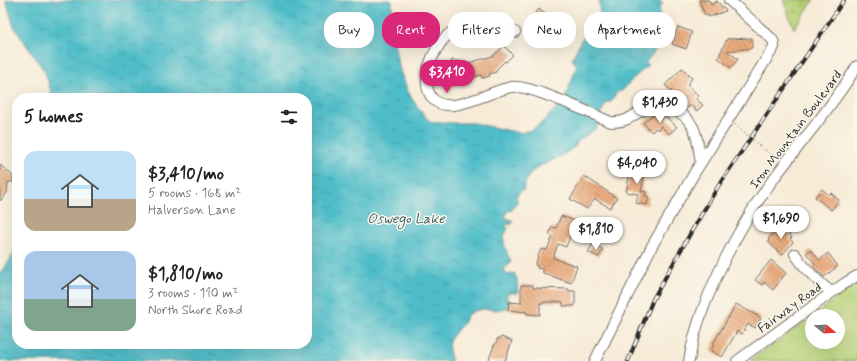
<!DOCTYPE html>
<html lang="en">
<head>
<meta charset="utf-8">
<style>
  :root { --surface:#fff; --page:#f2f2f2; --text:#222; --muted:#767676; --accent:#db2777 }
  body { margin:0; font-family:Mynerve,sans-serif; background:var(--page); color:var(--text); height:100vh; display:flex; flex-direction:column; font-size:15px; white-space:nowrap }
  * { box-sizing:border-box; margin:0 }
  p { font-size:13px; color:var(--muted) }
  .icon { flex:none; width:22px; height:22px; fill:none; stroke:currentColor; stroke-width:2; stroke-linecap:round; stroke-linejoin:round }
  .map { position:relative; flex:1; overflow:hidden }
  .details { position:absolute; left:12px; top:93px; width:300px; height:256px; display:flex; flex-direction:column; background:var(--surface); border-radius:16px; box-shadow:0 4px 16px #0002 }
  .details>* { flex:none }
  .guide { position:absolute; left:324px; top:12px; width:380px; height:36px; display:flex; gap:8px }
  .needle { width:26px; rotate:108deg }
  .fabs { position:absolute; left:805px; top:309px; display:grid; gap:8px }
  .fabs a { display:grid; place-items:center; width:40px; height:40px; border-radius:50%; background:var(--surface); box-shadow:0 4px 16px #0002; font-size:20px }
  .price { position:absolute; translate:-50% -34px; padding:0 9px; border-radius:14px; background:#fff; color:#222; font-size:13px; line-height:26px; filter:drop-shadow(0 1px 2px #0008) }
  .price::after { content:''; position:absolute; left:50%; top:24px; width:12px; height:9px; margin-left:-6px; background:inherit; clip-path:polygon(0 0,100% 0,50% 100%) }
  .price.current { background:var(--accent); color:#fff }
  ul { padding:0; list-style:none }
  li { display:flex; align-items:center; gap:12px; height:100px; padding:0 12px }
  li span { display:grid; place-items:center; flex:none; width:112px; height:80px; border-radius:12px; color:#555 }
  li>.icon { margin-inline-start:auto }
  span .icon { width:48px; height:48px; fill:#fffc; stroke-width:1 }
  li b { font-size:17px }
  h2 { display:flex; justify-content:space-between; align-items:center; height:48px; padding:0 12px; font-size:17px }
  .chip { padding:0 14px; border-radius:16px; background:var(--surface); box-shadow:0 4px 16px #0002; font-size:14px; line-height:36px }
  .chip.current { background:var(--accent); color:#fff }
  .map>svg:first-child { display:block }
</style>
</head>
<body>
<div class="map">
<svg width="857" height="361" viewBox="0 0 857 361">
  <defs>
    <pattern id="wetland-marsh" width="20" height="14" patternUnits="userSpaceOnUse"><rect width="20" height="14" fill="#b7d177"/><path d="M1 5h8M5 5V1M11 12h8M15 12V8" fill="none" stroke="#9eb467"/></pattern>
    <pattern id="water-ripples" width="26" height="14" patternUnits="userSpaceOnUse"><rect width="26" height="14" fill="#50bdc9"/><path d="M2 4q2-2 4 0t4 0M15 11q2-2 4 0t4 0" fill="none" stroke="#439aa3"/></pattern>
    <pattern id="building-back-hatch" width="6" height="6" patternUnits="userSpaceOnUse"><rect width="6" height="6" fill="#eaac7e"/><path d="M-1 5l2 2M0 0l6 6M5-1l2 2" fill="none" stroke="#be8c67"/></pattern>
  </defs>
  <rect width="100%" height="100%" fill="#fbf7ec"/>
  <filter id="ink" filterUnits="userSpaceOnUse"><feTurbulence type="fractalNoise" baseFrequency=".025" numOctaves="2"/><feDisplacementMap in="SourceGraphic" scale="8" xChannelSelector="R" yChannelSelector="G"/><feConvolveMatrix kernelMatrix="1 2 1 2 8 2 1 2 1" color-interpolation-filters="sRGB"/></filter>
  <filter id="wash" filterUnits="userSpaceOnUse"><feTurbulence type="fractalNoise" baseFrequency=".012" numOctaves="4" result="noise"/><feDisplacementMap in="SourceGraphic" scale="16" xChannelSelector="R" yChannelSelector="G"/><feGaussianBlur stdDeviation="0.9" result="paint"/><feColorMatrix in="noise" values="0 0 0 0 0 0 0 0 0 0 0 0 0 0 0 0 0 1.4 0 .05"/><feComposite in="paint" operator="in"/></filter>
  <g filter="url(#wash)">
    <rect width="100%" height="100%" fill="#f7ebd7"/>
    <!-- green -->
    <path fill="#b7d177" stroke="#717e51" d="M 857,283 L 857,361 L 750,361 L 812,317 L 812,342 L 838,342 L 838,316 L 813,316 Z"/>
    <!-- wetland -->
    <path fill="url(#wetland-marsh)" stroke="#717e51" d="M 783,0 L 814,0 L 794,29 Z"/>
    <!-- water -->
    <path fill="url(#water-ripples)" stroke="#3e747a" d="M 6,0 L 392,0 C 392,35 395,68 412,99 C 417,107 424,114 429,121 L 452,123 L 473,123 L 520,133 L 532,130 L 543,122 L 565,98 L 577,66 L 572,59 L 581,40 L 589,31 L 600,15 L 599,0 L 660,0 L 663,4 L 659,6 L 661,27 L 664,28 L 664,46 L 661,43 L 645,63 L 648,65 L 632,80 L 622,91 L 617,92 L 611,102 L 607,102 L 599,116 L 600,122 L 596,128 L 577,142 L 576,146 C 570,150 564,155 557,158 C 539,167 528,168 523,191 L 521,190 L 515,199 L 518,200 L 511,211 L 508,210 L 505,217 L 513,221 L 511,225 L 505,223 L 508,229 C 499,240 507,251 511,263 L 504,269 L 507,275 L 514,273 L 517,279 L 518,293 L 507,293 L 507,300 L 511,301 L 510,308 L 504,308 L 497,310 L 483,309 L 474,311 L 468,314 L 462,325 L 458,329 L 457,328 L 457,331 C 445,343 448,346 452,361 L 0,361 L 0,273 L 17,250 L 17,344 L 307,344 L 307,98 L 53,98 L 45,72 L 14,27 Z"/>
    <g id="blocks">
      <!-- building -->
      <path fill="url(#building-back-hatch)" d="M 699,0 L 709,0 L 711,5 L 717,1 L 726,11 L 709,17 L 708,15 L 705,16 Z
        M 539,9 L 543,13 L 556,14 L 556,24 L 543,24 L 539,28 L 530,19 Z
        M 678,27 L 692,32 L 686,49 L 672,44 Z
        M 752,38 L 752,48 L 727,51 L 738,59 L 731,68 L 718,58 L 727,39 Z
        M 504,46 L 513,55 L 506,62 L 505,61 L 497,69 L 496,72 L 489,74 L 490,76 L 482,78 L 481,75 L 474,77 L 473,74 L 450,68 L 452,60 L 467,63 L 479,60 L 493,56 Z
        M 682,68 L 692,78 L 687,85 L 699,96 L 696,99 L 703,105 L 697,111 L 691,105 L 687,108 L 665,85 Z
        M 658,115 L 662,119 L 665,116 L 677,127 L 669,134 L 661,126 L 658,130 L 656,128 L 652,132 L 643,123 L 651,116 Z
        M 0,165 L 12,175 L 13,182 L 8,182 L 7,193 L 0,201 Z
        M 631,167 L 646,170 L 641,191 L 646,192 L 645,196 L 649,197 L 647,205 L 636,203 L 638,194 L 626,192 Z
        M 584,176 L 617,198 L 610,208 L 595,199 L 587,209 L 570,199 Z
        M 822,189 L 829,195 L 831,193 L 839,200 L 831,210 L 815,197 Z
        M 561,216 L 575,221 L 566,247 L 558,244 L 553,258 L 577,266 L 571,283 L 543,273 L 542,269 L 537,268 L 538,266 L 535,265 L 541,249 L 547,250 L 553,236 L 549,234 L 552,227 L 556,228 Z
        M 780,226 L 792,237 L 790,239 L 793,242 L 782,255 L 768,242 L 769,240 L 768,239 Z
        M 593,244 L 603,249 L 599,257 L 588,252 Z
        M 811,250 L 820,260 L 828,253 L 838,266 L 824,277 L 813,266 L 815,264 L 806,253 Z
        M 771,260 L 786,273 L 773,290 L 764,282 L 762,285 L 755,280 Z
        M 521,285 L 533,285 L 533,288 L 569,289 L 568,291 L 575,291 L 575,306 L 563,306 L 563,302 L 543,302 L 543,303 L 540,303 L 540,315 L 527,314 L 527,312 L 508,310 L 509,302 L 521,303 Z
        M 736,304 L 761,318 L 755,328 L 748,324 L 742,334 L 737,331 L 722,357 L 711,351 L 714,344 L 713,344 Z
        M 501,337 L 512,341 L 505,361 L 493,361 L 489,360 L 494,345 L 495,345 L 498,338 L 500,339 Z"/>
    </g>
  </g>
  <g filter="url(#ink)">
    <use href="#blocks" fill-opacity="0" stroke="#726e67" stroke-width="1"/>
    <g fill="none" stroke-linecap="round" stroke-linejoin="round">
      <defs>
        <path id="minor" d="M 515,32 C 496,28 473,21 455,30 C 435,40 416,83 434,100 C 451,116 491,90 512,87 C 529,84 592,114 611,122 C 630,122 630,116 645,109 C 662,102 684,110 693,127 C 698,137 699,152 701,163
          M 795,254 C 805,269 817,281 831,292
          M 595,361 L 652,246 L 695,172 L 774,47 L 774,43 L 772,39 L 729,0
          M 689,361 C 695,324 709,292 725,259 C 738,233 752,209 769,185 C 798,145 831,109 857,66
          M 737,361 L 845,283 L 857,276"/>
      </defs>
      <!-- minor casing -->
      <use href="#minor" stroke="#726e67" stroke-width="12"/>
      <!-- path -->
      <path stroke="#726e67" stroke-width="1.5" stroke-dasharray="1 3" stroke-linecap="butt" d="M 735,124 L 757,144 L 777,158"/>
      <!-- minor -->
      <use href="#minor" stroke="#fff" stroke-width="10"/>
      <defs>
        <path id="rail" d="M 628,361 L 653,299 L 694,227 L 719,185 L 844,0"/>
      </defs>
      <!-- rail casing -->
      <use href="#rail" stroke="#2b2b2b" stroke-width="4"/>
      <!-- rail -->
      <use href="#rail" stroke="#fbf7ec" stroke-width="2.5" stroke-dasharray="8" stroke-linecap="butt"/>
    </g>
  </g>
  <g text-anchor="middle" stroke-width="3" stroke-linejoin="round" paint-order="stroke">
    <!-- street labels -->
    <g font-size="13" fill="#2b2b2b" stroke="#fbf7ec">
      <text transform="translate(795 129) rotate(-53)" y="5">Iron Mountain Boulevard</text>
      <text transform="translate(789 307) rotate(-36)" y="5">Fairway Road</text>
    </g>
    <!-- water labels -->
    <g font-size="14" font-style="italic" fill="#385e62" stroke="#fbf7ec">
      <text x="406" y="223">Oswego Lake</text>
    </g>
  </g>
</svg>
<div class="fabs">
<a><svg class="needle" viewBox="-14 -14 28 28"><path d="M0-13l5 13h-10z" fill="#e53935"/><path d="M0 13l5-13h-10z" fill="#767676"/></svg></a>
</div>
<b class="price current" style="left:447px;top:94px">$3,410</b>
<b class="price" style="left:660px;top:124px">$1,430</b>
<b class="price" style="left:637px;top:185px">$4,040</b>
<b class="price" style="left:781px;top:240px">$1,690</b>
<b class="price" style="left:596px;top:251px">$1,810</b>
<div class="guide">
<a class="chip">Buy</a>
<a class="chip current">Rent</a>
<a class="chip">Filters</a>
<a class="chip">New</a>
<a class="chip">Apartment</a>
</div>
<section class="details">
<h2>5 homes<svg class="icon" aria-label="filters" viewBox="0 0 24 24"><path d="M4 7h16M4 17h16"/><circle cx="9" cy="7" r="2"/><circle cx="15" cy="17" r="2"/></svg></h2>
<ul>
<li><span style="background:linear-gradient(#bfe0f5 60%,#b9a48a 0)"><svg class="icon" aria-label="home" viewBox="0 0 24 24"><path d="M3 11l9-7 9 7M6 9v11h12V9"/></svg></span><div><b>$3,410/mo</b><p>5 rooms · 168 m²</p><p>Halverson Lane</p></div></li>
<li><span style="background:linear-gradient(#a9c7e8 60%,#7fa58c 0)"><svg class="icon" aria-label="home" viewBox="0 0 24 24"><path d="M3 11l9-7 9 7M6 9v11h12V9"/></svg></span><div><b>$1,810/mo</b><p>3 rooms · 110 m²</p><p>North Shore Road</p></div></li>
</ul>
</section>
</div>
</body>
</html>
